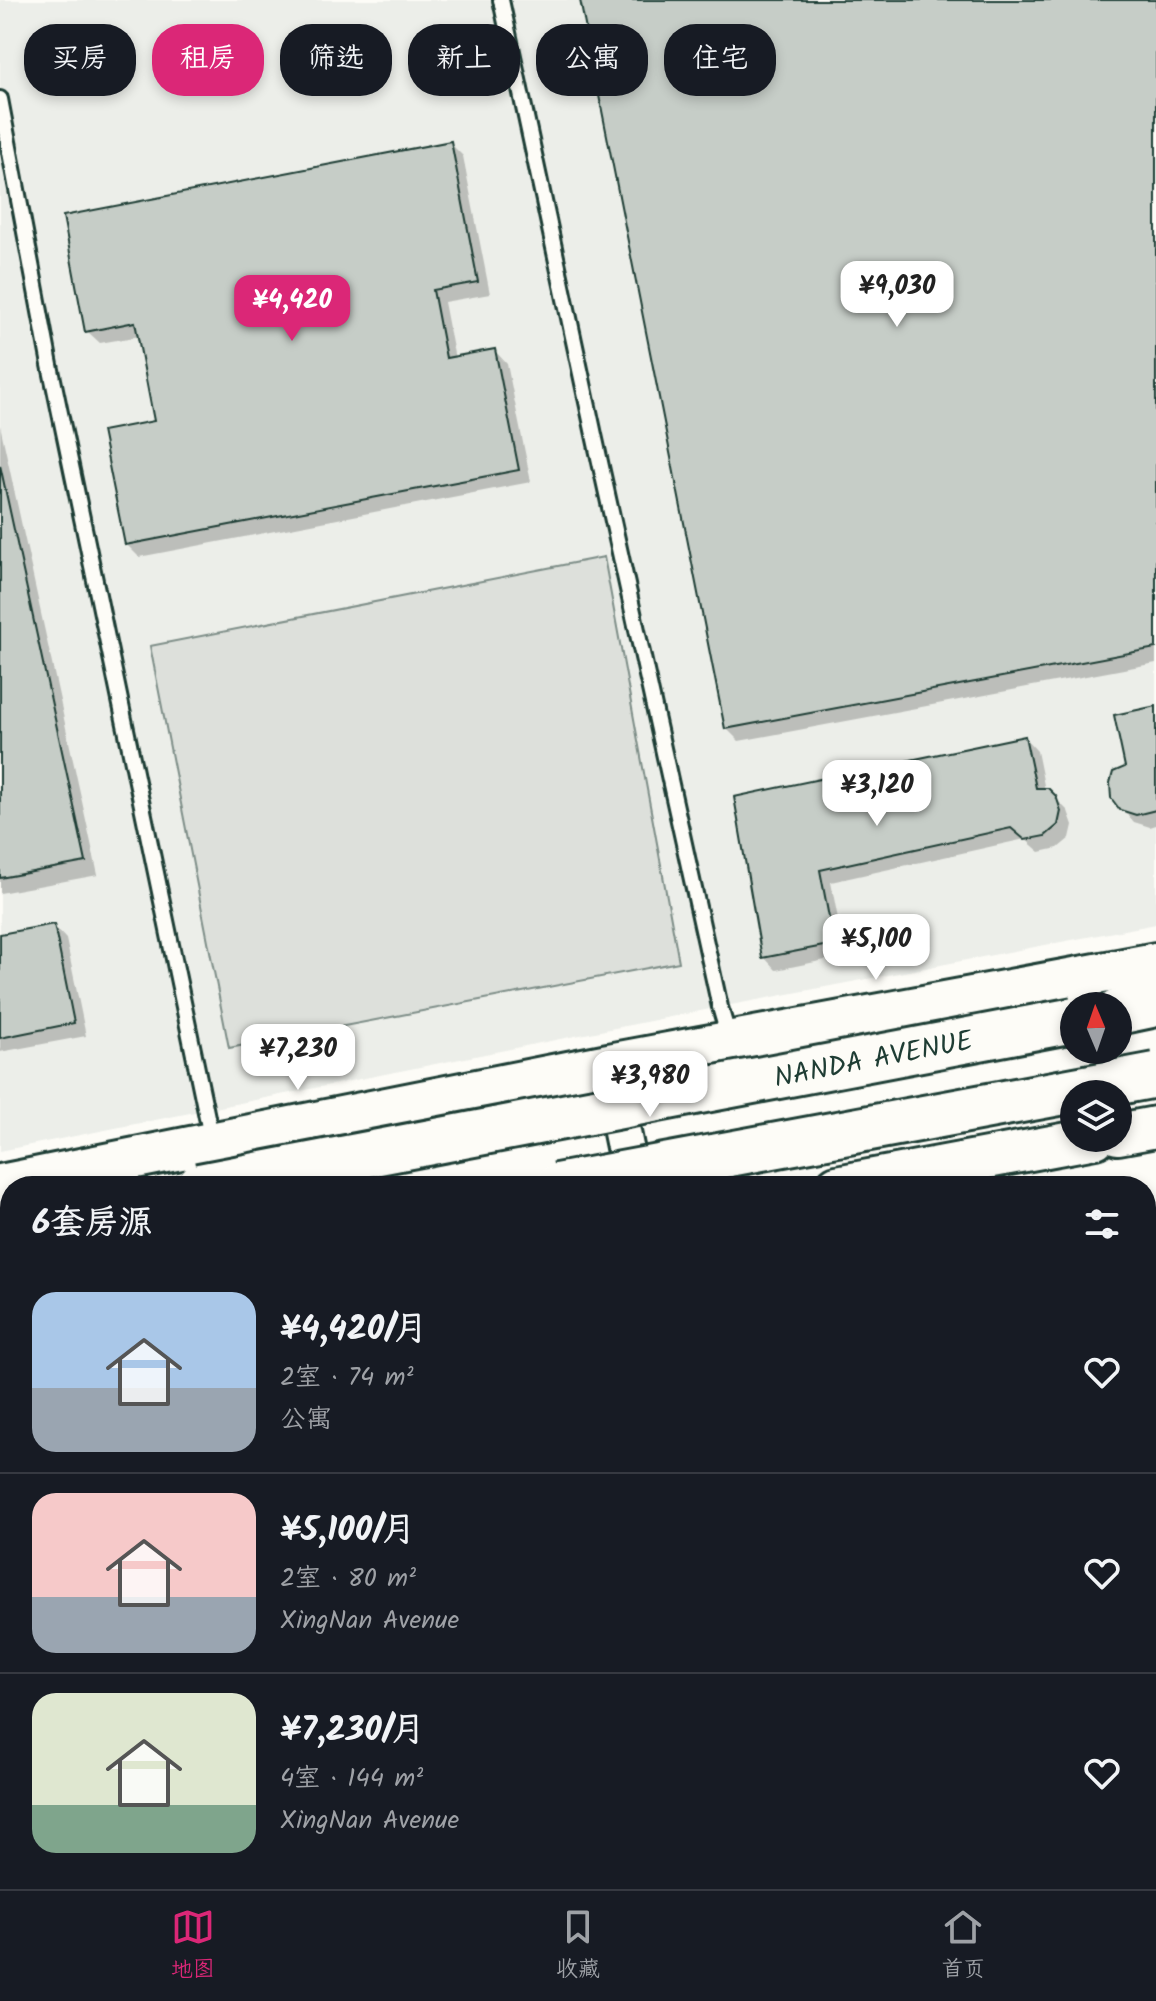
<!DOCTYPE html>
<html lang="zh">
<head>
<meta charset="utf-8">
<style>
  :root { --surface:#171b24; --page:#20242c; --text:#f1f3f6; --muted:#9ea1a6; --line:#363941; --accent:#db2777 }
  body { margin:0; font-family:Kalam,"LXGW WenKai TC",sans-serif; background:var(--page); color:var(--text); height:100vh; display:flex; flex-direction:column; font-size:30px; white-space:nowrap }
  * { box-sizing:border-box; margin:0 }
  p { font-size:26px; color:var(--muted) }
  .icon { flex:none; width:44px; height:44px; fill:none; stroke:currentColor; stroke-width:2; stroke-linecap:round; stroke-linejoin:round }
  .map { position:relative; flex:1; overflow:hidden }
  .drawer { position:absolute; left:0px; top:1176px; width:1156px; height:714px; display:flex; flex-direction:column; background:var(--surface); border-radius:32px 32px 0 0; box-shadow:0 4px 12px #0003 }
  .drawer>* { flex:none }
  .hud { position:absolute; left:24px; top:24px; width:1108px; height:72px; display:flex; gap:16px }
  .needle { width:52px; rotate:358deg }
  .fabs { position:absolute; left:1060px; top:992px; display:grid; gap:16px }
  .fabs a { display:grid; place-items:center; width:72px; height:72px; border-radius:50%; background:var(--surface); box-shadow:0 4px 12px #0003; font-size:40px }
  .price { position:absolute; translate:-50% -68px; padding:0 18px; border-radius:16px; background:#fff; color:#222; font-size:26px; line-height:52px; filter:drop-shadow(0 2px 4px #0008) }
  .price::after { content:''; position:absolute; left:50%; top:48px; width:24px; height:18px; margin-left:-12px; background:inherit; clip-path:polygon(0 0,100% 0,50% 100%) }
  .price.current { background:var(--accent); color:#fff }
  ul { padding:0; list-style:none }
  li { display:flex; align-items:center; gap:24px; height:200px; padding:0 32px }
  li+li { border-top:2px solid var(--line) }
  li span { display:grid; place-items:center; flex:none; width:224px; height:160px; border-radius:24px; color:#555 }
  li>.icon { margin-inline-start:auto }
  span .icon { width:96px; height:96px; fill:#fffc; stroke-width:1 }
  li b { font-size:34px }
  h2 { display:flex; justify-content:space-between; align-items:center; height:96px; padding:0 32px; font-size:34px }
  .pill { padding:0 28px; border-radius:32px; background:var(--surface); box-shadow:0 4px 12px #0003; font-size:28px; line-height:72px }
  .pill.current { background:var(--accent); color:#fff }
  .tabs { display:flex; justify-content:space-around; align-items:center; height:112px; border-top:2px solid var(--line); background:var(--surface); font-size:22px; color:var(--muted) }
  .tabs a { display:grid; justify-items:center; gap:4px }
  .tabs .current { color:var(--accent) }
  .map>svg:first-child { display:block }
</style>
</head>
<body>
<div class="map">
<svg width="1156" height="1889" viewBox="0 0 1156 1889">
  <rect width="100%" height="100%" fill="#fdfcf7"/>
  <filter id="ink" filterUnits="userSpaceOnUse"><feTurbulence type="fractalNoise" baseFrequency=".0125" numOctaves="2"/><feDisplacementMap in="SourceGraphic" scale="16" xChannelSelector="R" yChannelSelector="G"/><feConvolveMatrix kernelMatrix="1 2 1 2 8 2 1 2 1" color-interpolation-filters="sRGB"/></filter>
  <g filter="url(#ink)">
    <!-- built -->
    <path fill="#eceee9" d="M 0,0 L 1156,0 L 1156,924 L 720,1007 L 0,1151 Z
      M 1156,1535 L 1156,1889 L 824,1889 L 822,1880 L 1146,1880 L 1146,1536 Z
      M 10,1807 L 10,1880 L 672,1880 L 673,1889 L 0,1889 L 0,1809 Z"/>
    <!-- green -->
    <path fill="#dde0db" stroke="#7e8e88" stroke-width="2" d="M 604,557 L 679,962 L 229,1048 L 150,646 Z
      M 10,1486 L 10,1593 L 0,1595 L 0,1488 Z"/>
    <!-- shadow -->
    <path fill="#0003" d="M 582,0 L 1156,0 L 1156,663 L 739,741 L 726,728 Z
      M 450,143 L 463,156 L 490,294 L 444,302 L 455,359 L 495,351 L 507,364 L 531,482 L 139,557 L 127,545 L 156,423 L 140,336 L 100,343 L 87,331 Z
      M 0,425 L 98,875 L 0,893 Z
      M 1156,709 L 1156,825 L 1150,827 L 1134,822 L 1121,808 L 1128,768 Z
      M 1025,738 L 1037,751 L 1045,790 L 1047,790 L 1068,811 L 1073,825 L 1070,838 L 1058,848 L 1040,852 L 1025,839 L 831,882 L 845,956 L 776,970 L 764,957 L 736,799 Z
      M 54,926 L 66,939 L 86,1036 L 0,1052 L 0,936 Z"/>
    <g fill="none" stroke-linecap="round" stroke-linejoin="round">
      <!-- stream -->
      <path stroke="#75877f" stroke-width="10" d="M 1146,1558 L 1156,1556
        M 0,1767 L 10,1765"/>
    </g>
    <!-- building -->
    <path fill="#c6cdc7" stroke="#1f3d34" stroke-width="2" d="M 580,0 L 1156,0 L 1156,648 L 725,729 Z
      M 451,141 L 478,282 L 433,290 L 446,358 L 495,349 L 519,470 L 125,545 L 102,431 L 154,421 L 135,322 L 85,332 L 63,216 Z
      M 0,465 L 86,862 L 0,878 Z
      M 1156,706 L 1156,810 L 1136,815 L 1120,810 L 1111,798 L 1110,783 L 1113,772 L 1125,767 L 1114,715 Z
      M 1025,736 L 1036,788 L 1048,788 L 1056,796 L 1061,811 L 1058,825 L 1045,836 L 1025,840 L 1011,828 L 820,870 L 834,944 L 762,958 L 734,797 Z
      M 54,924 L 74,1023 L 0,1038 L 0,934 Z"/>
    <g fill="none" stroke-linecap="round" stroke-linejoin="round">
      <defs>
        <path id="service" d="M 501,0 C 572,336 645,672 720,1007 L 730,1041
          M 0,99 L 50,365 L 212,1141"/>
        <path id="minor" d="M 752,1880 L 753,1889"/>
        <path id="tertiary" d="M 608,1064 L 633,1186"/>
        <path id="secondary" d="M 1118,1134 L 1156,1127
          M 0,1185 L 608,1064 L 1156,963
          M 837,1186 L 1095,1138
          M 0,1344 L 10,1342"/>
        <path id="trunk" d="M 1118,1012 L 1156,1004
          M 0,1224 L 10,1222
          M 0,1292 L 10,1290"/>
      </defs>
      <!-- service casing -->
      <use href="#service" stroke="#1f3d34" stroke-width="20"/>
      <!-- minor casing -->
      <use href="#minor" stroke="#1f3d34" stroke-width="34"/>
      <!-- tertiary casing -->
      <use href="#tertiary" stroke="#1f3d34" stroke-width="42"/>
      <!-- secondary casing -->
      <use href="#secondary" stroke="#1f3d34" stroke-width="46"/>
      <!-- trunk casing -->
      <use href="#trunk" stroke="#1f3d34" stroke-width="50"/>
      <!-- service -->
      <use href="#service" stroke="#fdfcf7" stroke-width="14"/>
      <!-- minor -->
      <use href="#minor" stroke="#fdfcf7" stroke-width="28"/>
      <!-- tertiary -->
      <use href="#tertiary" stroke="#fdfcf7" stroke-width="36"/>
      <!-- secondary -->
      <use href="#secondary" stroke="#fdfcf7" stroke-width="40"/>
      <!-- trunk -->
      <use href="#trunk" stroke="#fdfcf7" stroke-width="44"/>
      <defs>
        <path id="trunk-bridge" d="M 199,1186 L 1074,1020
          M 557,1186 L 1156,1075"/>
      </defs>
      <!-- trunk-bridge casing -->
      <use href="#trunk-bridge" stroke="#1f3d34" stroke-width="50" stroke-linecap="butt"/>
      <!-- trunk-bridge -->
      <use href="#trunk-bridge" stroke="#fdfcf7" stroke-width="44"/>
    </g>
  </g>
  <g text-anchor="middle" stroke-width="6" stroke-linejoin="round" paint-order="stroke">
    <!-- street labels -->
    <g font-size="28" fill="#1f3d34" stroke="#fdfcf7">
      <text transform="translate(873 1058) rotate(-11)" y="10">NANDA AVENUE</text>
    </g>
  </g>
</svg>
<div class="fabs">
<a><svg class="needle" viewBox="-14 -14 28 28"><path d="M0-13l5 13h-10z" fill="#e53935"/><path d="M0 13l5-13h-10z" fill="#9ea1a6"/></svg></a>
<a><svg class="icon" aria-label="layers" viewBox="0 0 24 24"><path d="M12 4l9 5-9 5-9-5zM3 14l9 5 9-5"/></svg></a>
</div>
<b class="price" style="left:897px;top:329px">¥9,030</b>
<b class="price current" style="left:292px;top:343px">¥4,420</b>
<b class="price" style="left:877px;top:828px">¥3,120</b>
<b class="price" style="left:876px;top:982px">¥5,100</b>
<b class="price" style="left:298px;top:1092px">¥7,230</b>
<b class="price" style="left:650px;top:1119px">¥3,980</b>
<div class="hud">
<a class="pill">买房</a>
<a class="pill current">租房</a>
<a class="pill">筛选</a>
<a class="pill">新上</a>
<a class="pill">公寓</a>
<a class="pill">住宅</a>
</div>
<section class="drawer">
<h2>6套房源<svg class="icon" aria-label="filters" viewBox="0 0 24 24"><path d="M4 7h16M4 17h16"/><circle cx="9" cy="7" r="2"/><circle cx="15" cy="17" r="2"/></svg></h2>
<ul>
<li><span style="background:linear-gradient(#a9c7e8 60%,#9aa5b1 0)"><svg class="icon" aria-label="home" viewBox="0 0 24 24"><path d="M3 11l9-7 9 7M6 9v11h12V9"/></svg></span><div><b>¥4,420/月</b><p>2室 · 74 m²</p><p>公寓</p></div><svg class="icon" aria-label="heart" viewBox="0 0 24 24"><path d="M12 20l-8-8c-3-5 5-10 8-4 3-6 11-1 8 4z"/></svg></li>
<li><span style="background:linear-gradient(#f6c9c9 65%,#9aa5b1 0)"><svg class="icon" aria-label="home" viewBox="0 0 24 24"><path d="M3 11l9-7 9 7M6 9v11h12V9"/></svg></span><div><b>¥5,100/月</b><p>2室 · 80 m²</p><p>XingNan Avenue</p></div><svg class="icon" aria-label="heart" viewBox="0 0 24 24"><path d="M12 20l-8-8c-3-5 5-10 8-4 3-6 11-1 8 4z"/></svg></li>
<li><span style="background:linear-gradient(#dfe7d0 70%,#7fa58c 0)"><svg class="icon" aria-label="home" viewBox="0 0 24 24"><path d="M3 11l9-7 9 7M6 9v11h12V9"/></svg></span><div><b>¥7,230/月</b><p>4室 · 144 m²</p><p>XingNan Avenue</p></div><svg class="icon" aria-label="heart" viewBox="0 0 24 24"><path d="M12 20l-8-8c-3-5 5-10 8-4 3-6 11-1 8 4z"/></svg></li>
</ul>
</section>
</div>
<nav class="tabs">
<a class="current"><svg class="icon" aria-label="map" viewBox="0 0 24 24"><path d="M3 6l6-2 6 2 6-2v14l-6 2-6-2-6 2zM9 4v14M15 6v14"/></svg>地图</a>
<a><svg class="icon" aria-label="saved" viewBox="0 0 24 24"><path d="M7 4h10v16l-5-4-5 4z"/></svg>收藏</a>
<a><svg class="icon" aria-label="home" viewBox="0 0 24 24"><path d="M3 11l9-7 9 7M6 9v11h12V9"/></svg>首页</a>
</nav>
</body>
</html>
